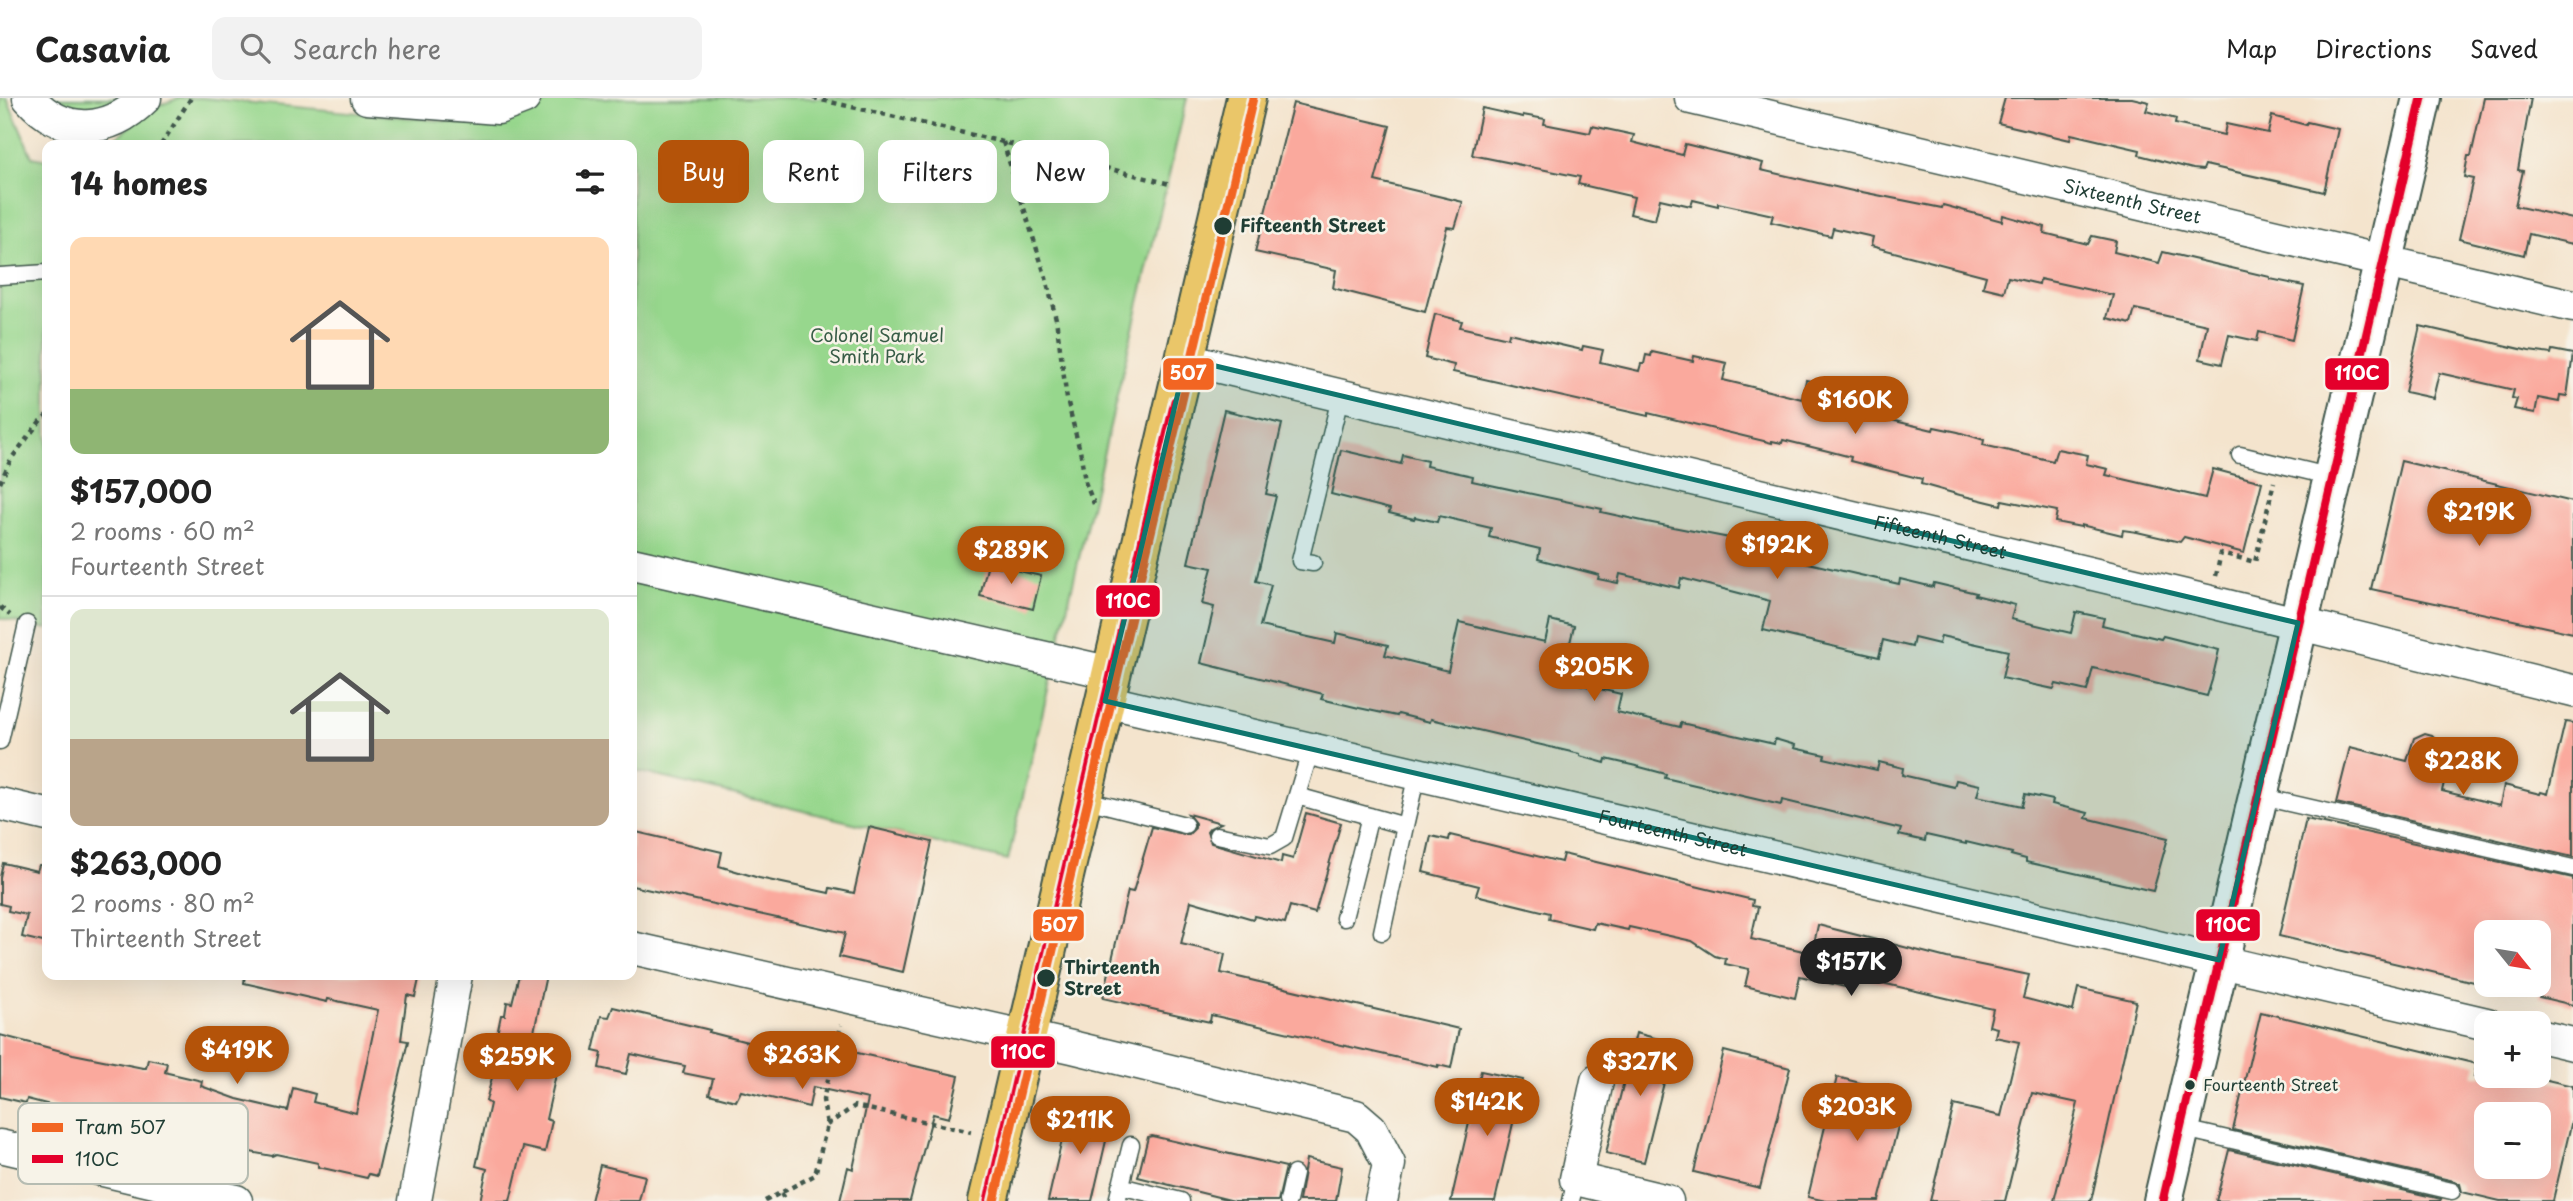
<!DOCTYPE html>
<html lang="en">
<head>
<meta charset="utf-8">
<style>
  :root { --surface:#fff; --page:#f2f2f2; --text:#222; --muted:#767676; --line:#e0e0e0; --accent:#b45309 }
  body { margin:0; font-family:"Playpen Sans",sans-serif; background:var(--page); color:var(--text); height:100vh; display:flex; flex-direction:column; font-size:26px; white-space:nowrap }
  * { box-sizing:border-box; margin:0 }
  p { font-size:23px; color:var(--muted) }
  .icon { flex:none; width:38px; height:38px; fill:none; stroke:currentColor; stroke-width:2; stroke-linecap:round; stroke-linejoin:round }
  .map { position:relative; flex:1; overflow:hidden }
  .drawer { position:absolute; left:42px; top:42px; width:595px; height:840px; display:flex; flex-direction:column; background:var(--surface); border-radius:14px; box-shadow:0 7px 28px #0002 }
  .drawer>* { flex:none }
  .banner { position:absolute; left:658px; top:42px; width:665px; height:63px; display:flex; gap:14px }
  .needle { width:46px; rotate:120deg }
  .controls { position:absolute; left:2474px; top:822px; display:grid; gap:14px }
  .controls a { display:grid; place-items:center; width:77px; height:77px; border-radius:14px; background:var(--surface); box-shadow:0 7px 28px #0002; font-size:35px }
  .price { position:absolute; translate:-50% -60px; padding:0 16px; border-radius:24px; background:var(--accent); color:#fff; font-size:23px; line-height:46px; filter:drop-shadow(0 2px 4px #0008) }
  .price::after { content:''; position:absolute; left:50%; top:42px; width:21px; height:16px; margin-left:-10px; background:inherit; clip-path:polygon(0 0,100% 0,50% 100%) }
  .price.selected { background:#222; color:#fff }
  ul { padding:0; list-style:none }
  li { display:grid; align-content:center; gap:14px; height:371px; padding:0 28px }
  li+li { border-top:2px solid var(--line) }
  li span { display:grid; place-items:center; height:217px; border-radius:14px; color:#555 }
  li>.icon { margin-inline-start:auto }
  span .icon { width:126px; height:126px; fill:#fffc; stroke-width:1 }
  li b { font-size:30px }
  h2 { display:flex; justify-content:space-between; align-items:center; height:84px; padding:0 28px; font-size:30px }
  .pill { padding:0 24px; border-radius:14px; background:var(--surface); box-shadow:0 7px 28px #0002; font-size:24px; line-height:63px }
  .pill.selected { background:var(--accent); color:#fff }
  header { display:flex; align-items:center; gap:42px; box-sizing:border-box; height:98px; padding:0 35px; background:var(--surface); border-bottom:2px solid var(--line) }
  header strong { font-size:33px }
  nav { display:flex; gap:38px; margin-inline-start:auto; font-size:24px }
  .search { width:490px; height:63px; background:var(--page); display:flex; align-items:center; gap:18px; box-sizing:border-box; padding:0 24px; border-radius:14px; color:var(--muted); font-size:26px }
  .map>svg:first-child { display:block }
</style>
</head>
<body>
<header>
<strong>Casavia</strong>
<div class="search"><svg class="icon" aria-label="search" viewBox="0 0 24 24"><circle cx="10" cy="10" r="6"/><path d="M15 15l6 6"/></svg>Search here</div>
<nav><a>Map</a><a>Directions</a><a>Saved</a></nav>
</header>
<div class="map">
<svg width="2573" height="1103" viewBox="0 0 2573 1103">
  <rect width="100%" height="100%" fill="#f7f3e8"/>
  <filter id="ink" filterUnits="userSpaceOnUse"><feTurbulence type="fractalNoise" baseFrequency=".0143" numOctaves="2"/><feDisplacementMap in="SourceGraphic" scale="14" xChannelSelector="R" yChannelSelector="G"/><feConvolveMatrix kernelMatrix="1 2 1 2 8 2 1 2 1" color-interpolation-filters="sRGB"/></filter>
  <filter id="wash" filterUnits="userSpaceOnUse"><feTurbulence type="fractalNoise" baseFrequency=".00686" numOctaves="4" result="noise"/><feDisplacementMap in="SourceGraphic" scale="28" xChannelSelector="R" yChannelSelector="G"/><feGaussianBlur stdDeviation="1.57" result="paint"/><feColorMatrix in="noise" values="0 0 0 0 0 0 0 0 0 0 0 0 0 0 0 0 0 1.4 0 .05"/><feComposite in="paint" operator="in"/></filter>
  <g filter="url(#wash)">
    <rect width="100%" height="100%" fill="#f4e4cd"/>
    <!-- green -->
    <path fill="#97d78d" stroke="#5b8a60" stroke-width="2" d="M 0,0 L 7,0 L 32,59 L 47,62 L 47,531 L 0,520 Z
      M 52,0 L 124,0 C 95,16 81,16 52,0 Z
      M 179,0 L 202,0 L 476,26 C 506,23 527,14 553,0 L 1187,0 L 1008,762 L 632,672 L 632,47 L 107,47 L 152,10 Z"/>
    <g id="blocks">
      <!-- building -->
      <path fill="#faa99d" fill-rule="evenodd" d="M 2005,0 L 2132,0 L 2149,4 L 2146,13 L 2176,21 L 2175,26 L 2224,37 L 2226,26 L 2268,35 L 2272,18 L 2306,27 L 2307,24 L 2338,31 L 2324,94 L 2205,67 L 2203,72 L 2193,71 L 2139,57 L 2140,52 L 2071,36 L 2070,42 L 1998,25 Z
        M 2484,0 L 2531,0 L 2518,72 L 2523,73 L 2515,108 L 2573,121 L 2573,146 L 2529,136 L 2524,157 L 2459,141 L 2473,81 L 2464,79 L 2468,58 L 2471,58 Z
        M 1293,5 L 1390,28 L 1375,83 L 1463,104 L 1455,130 L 1447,129 L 1425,214 L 1333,190 L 1336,172 L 1255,154 Z
        M 1482,10 L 1523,19 L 1523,17 L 1545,21 L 1544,26 L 1590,35 L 1592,28 L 1634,37 L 1632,44 L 1682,57 L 1685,46 L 1714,53 L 1763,65 L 1761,72 L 1857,94 L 1857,93 L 1942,110 L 1943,107 L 2002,123 L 2003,117 L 2045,129 L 2044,135 L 2088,146 L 2092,138 L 2116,143 L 2114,154 L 2159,165 L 2163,154 L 2270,179 L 2270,181 L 2304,188 L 2292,242 L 2259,234 L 2257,243 L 2229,237 L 2222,266 L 2200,261 L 2207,227 L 2135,211 L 2131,226 L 2107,220 L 2113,197 L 2040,181 L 2039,186 L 2008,179 L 2004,194 L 1983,189 L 1986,178 L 1871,148 L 1873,139 L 1833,130 L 1831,138 L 1771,124 L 1773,117 L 1718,105 L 1718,108 L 1693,102 L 1691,108 L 1660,101 L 1655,122 L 1630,116 L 1634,99 L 1578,86 L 1580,79 L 1472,57 Z
        M 1435,216 L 1462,223 L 1460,229 L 1508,240 L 1509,235 L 1582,252 L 1583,248 L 1603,252 L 1600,264 L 1639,273 L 1641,266 L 1644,266 L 1646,257 L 1651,258 L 1652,254 L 1693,263 L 1694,258 L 1727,265 L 1723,282 L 1802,301 L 1806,282 L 1845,291 L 1840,310 L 1933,332 L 1934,329 L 1958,334 L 1984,342 L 1983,347 L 2053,363 L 2057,351 L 2088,357 L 2086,366 L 2108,371 L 2106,377 L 2205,400 L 2213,371 L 2262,384 L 2244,455 L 2184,439 L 2180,444 L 2137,434 L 2123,432 L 2122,437 L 2081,427 L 2081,429 L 2055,424 L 2057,413 L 2002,402 L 2001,407 L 1960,397 L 1921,386 L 1922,381 L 1850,363 L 1851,359 L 1828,353 L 1783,342 L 1782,345 L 1772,343 L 1772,345 L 1648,315 L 1648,318 L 1453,274 L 1454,267 L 1425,260 Z
        M 2420,228 L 2529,253 L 2551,256 L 2552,252 L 2573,256 L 2567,298 L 2560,297 L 2559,304 L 2538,300 L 2535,315 L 2514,311 L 2517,301 L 2512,300 L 2514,292 L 2439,275 L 2433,300 L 2405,294 Z
        M 1224,312 L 1282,326 L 1266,396 L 1276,398 L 1256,483 L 1271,487 L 1260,528 L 1335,545 L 1337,535 L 1388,547 L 1385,557 L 1448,573 L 1459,524 L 1545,544 L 1550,522 L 1574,528 L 1561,582 L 1621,596 L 1617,614 L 1680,629 L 1681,625 L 1774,646 L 1775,641 L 1795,647 L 1794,650 L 1825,657 L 1824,660 L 1877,672 L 1879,664 L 1903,670 L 1902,677 L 1954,689 L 1956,682 L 1980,687 L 1977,698 L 2022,708 L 2025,696 L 2053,702 L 2052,706 L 2088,715 L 2086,720 L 2168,740 L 2153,793 L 2026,764 L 2026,761 L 2011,757 L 2012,755 L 1966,744 L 1966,746 L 1926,737 L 1925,743 L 1899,737 L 1901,731 L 1782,702 L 1781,707 L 1665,680 L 1666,676 L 1636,668 L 1606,661 L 1605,665 L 1580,658 L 1580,656 L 1431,621 L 1430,624 L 1398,616 L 1397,618 L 1359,610 L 1321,601 L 1323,596 L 1201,565 L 1214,509 L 1202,506 L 1212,470 L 1188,465 Z
        M 1341,352 L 1401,366 L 1403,357 L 1427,363 L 1426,368 L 1473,378 L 1472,383 L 1602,411 L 1601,414 L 1647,424 L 1750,444 L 1779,451 L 1778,458 L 1899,486 L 1900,481 L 1933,489 L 1934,485 L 1976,495 L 1975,497 L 2015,507 L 2011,521 L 2071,535 L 2076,514 L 2104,520 L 2102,527 L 2161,541 L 2163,538 L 2219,552 L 2212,582 L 2207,598 L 2093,570 L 2087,593 L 2056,586 L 2054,591 L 2002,580 L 2008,553 L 1941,538 L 1939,546 L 1914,540 L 1912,549 L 1883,542 L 1879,559 L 1763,532 L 1770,503 L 1681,480 L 1679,490 L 1620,476 L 1618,485 L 1598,481 L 1599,477 L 1538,461 L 1540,451 L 1489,439 L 1491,430 L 1439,418 L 1437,424 L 1415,419 L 1414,421 L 1389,415 L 1390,411 L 1331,396 Z
        M 2401,363 L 2573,404 L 2573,535 L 2371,491 Z
        M 988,466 L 1041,478 L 1033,511 L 980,498 Z
        M 2565,624 L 2573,625 L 2573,759 L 2336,705 L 2350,649 L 2407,663 L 2414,640 L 2425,635 L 2432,637 L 2447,652 L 2443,671 L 2447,672 L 2442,693 L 2500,707 L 2504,687 L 2540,696 L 2541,694 L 2548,696 Z
        M 1306,715 L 1341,725 L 1315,815 L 1290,808 L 1285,825 L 1254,818 L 1253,821 L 1191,803 L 1181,846 L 1225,856 L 1221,875 L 1459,931 L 1451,970 L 1438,967 L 1438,969 L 1211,917 L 1210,924 L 1103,900 L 1128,793 L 1133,794 L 1152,729 L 1188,737 L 1195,730 L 1195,725 L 1188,716 L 1221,725 L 1210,730 L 1207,734 L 1211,745 L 1281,765 L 1282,758 L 1293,761 Z
        M 2306,721 L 2573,780 L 2573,907 L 2539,899 L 2539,835 L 2487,835 L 2487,887 L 2279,838 Z
        M 869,729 L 932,744 L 903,874 L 839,859 L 845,835 L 632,788 L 632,733 L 722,754 L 719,768 L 759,780 L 829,795 L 830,790 L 854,795 Z
        M 1450,737 L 1561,764 L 1563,756 L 1753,802 L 1752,808 L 1758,809 L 1751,841 L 1812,855 L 1818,827 L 1947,860 L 2029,877 L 2023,900 L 2073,913 L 2078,890 L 2136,903 L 2091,1103 L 2054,1103 L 2078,1005 L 2032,995 L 2005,1103 L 1930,1103 L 1954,1007 L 2001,1018 L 2019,944 L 1995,939 L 1997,930 L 1989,928 L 1993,911 L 1848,877 L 1845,889 L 1800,878 L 1795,900 L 1745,888 L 1749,871 L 1725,866 L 1726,861 L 1715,858 L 1692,843 L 1629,829 L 1628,832 L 1595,825 L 1593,831 L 1549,821 L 1550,815 L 1476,797 L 1479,788 L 1423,774 L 1431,738 L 1449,742 Z
        M 3,765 L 37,773 L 39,767 L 47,767 L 47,845 L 22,839 L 27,817 L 8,813 L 9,808 L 0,806 L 0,779 Z
        M 245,877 L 420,877 L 415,899 L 407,897 L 401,942 L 408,943 L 377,1078 L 369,1076 L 367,1080 L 318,1069 L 318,1065 L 276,1056 L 272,1058 L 245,1053 L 175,1037 L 177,1028 L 130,1018 L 128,1027 L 27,1001 L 26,1005 L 0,999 L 0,937 L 73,956 L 143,970 L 146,970 L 148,961 L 167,965 L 165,974 L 168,975 L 202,983 L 201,988 L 237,1001 L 288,1013 L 293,990 L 315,996 L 313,1004 L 356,1015 L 378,912 L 328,901 L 327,904 L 244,885 Z
        M 519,877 L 546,877 L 531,948 L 561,954 L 546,1021 L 552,1023 L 545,1054 L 523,1049 L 510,1103 L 480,1103 L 487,1071 L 476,1068 L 490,1006 L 486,1003 L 499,952 L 494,951 L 501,917 L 505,917 L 507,904 L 512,905 Z
        M 613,909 L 710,932 L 709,934 L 836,967 L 840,951 L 959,978 L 949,1020 L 933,1016 L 910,1103 L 840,1103 L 848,1069 L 853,1071 L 868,1001 L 813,989 L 809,1009 L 741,993 L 736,1003 L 709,996 L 713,981 L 683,975 L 685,968 L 631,956 L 626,976 L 599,970 L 602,955 L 593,953 L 601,918 L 609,919 Z
        M 2261,914 L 2477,966 L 2474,978 L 2530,978 L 2573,988 L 2573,1018 L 2553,1103 L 2500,1103 L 2462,1094 L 2460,1086 L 2454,1083 L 2233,1032 ZM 2487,1017 L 2539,1017 L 2539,1069 L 2487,1069 Z
        M 1636,935 L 1674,945 L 1644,1064 L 1606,1055 Z
        M 1724,953 L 1790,970 L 1760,1090 L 1694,1074 Z
        M 1481,973 L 1523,982 L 1495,1103 L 1451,1103 Z
        M 1837,979 L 1906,997 L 1879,1103 L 1826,1103 L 1808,1099 Z
        M 1082,1010 L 1112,1017 L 1092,1103 L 1048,1103 L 1067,1020 Z
        M 1152,1038 L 1286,1069 L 1278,1103 L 1234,1103 L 1138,1079 L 1148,1039 Z
        M 2229,1052 L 2441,1101 L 2440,1103 L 2216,1103 Z
        M 1306,1061 L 1342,1069 L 1336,1103 L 1299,1103 Z
        M 600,1067 L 645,1078 L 639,1103 L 591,1103 Z"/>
    </g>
  </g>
  <g filter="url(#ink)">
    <use href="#blocks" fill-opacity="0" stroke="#3f564b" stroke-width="2"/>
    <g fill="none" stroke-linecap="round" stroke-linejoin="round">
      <defs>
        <path id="service" d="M 0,178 L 47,175
          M 2240,357 L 2332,379
          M 1313,465 L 1300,463 L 1341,296
          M 0,643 L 27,526
          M 1297,698 L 1405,728 L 1417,676
          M 2258,698 L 2573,770
          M 1082,701 L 1185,727
          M 1217,737 L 1270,748 L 1284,740 L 1311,651
          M 1344,820 L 1370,718
          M 1382,834 L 1405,728
          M 2180,1030 L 2452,1093
          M 1120,1088 L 1181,1103
          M 1117,1103 L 1131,1047
          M 1288,1103 L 1294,1076
          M 1571,1103 L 1576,1081"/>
        <g id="minor">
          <path d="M 29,0 C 64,40 110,35 145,0"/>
          <path d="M 367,0 L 498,10 L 524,0"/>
          <path id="s1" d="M 1691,0 L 2573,208"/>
          <path id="s2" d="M 1186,261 L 2207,503 L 2573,593"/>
          <path d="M 632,466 L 1112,575"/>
          <path id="s3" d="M 1105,603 L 2487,926"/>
          <path d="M 0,706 L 47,717"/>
          <path d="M 632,850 L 1072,949 L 1356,1018 L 1371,1031 L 1389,1066 L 1381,1103"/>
          <path d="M 2539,938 L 2573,946"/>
          <path d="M 1597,983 L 1576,1081 L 1667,1103"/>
          <path d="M 0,1048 L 236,1103"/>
          <path d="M 415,1103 L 456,877"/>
        </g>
        <path id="tertiary" d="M 2163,1103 L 2422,0"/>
        <path id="primary" d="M 988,1103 L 1246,0"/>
      </defs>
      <!-- service casing -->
      <use href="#service" stroke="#3f564b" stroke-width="19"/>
      <!-- minor casing -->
      <use href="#minor" stroke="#3f564b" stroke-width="35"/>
      <!-- tertiary casing -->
      <use href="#tertiary" stroke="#3f564b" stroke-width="42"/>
      <!-- primary casing -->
      <use href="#primary" stroke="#3f564b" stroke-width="42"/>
      <!-- path -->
      <path stroke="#3f564b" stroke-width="4.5" stroke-dasharray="5 5" stroke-linecap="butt" d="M 813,0 L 1003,44 L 1170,86
        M 1003,44 L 1046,180 L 1056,221 L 1067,301 L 1081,357 L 1085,384 L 1094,406
        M 161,47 L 191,0
        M 0,385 L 11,361 L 41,322 L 47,317
        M 2216,478 L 2221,455 L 2255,464 L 2274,384
        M 0,509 L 10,517
        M 827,1027 L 855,1008 L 971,1034
        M 781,1095 L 785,1103
        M 765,1103 L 815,1077 L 827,1027 L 823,1002 L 841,927"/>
      <!-- service -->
      <use href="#service" stroke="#fff" stroke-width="16"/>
      <!-- minor -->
      <use href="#minor" stroke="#fff" stroke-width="32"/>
      <!-- tertiary -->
      <use href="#tertiary" stroke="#fff" stroke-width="38"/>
      <!-- primary -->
      <use href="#primary" stroke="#eac669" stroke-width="38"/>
      <defs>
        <path id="bus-1" d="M 988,1103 L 1175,303
          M 2163,1103 L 2422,0"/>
      </defs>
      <!-- bus-1 casing -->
      <use href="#bus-1" stroke="#f7f3e8" stroke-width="14"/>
      <!-- bus-1 -->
      <use href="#bus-1" stroke="#e4002b" stroke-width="9"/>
      <defs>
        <path id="tram-1" d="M 994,1103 L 1253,0"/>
      </defs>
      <!-- tram-1 casing -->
      <use href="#tram-1" stroke="#f7f3e8" stroke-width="14"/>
      <!-- tram-1 -->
      <use href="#tram-1" stroke="#f26522" stroke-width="9"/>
    </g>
  </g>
  <!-- marked area -->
  <path fill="#0f766e" fill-opacity="0.2" stroke="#0f766e" stroke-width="5" stroke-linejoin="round" d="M 1186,261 L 2298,525 L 2219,862 L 1105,603 Z"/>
  <!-- markers -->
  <g fill="#1f3d34" stroke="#f7f3e8" stroke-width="2.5">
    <circle cx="1223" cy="128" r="10"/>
    <circle cx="1046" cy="880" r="10"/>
    <circle cx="2190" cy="987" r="6"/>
  </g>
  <g text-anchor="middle" stroke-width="5" stroke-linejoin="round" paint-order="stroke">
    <!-- bus labels -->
    <g font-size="16" fill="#1f3d34" stroke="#f7f3e8" text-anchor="start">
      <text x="2203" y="993">Fourteenth Street</text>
    </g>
    <!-- street labels -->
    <g font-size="18" fill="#1f3d34" stroke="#f7f3e8">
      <text dy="6" stroke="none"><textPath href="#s1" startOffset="453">Sixteenth Street</textPath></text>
      <text dy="6" stroke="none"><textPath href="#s2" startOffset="775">Fifteenth Street</textPath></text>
      <text dy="6" stroke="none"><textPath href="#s3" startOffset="583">Fourteenth Street</textPath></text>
    </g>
    <!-- stop labels -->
    <g font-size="18" font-weight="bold" fill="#1f3d34" stroke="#f7f3e8" text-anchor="start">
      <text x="1240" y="134">Fifteenth Street</text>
      <text x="1064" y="876">Thirteenth<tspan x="1064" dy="21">Street</tspan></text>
    </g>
    <!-- park labels -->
    <g font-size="18" fill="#375c46" stroke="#f7f3e8">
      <text x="877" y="244">Colonel Samuel<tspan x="877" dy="21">Smith Park</tspan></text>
    </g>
  </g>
  <!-- legend -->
  <rect x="18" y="1005" width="230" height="81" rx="10" fill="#f7f3e8" stroke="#b6bcb2" stroke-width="2"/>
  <rect x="32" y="1025" width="31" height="9" fill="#f26522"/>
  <rect x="32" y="1057" width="31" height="8" fill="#e4002b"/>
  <g font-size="19" fill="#1f3d34">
    <text x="75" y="1036">Tram 507</text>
    <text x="75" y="1068">110C</text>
  </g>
  <g stroke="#f7f3e8" stroke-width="2.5">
    <rect x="1162" y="259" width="53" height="34" rx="7" fill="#f26522"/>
    <rect x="2324" y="259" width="66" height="34" rx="7" fill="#e4002b"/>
    <rect x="1095" y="486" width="66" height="34" rx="7" fill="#e4002b"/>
    <rect x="1032" y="810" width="53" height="34" rx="7" fill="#f26522"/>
    <rect x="2195" y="810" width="66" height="34" rx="7" fill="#e4002b"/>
    <rect x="990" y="937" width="66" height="34" rx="7" fill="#e4002b"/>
  </g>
  <g font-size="19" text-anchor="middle" font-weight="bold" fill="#fff">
    <text x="1188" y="282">507</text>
    <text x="2357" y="282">110C</text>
    <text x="1128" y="510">110C</text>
    <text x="1059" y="834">507</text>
    <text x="2228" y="834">110C</text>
    <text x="1023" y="961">110C</text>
  </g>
</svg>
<div class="controls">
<a><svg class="needle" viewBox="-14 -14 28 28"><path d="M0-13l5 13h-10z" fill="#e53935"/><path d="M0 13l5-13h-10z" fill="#767676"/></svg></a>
<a>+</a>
<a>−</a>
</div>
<b class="price" style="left:1855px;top:338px">$160K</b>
<b class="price" style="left:2479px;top:450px">$219K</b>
<b class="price" style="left:1777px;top:483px">$192K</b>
<b class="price" style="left:1011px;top:488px">$289K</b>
<b class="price" style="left:1594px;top:605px">$205K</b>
<b class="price" style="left:2463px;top:699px">$228K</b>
<b class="price selected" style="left:1851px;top:900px">$157K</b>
<b class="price" style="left:237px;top:988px">$419K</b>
<b class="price" style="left:802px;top:993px">$263K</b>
<b class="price" style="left:517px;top:995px">$259K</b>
<b class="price" style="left:1640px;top:1000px">$327K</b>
<b class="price" style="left:1487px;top:1040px">$142K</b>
<b class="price" style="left:1857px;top:1045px">$203K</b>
<b class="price" style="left:1080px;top:1058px">$211K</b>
<div class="banner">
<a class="pill selected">Buy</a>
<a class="pill">Rent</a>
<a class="pill">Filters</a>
<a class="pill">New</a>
</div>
<section class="drawer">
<h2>14 homes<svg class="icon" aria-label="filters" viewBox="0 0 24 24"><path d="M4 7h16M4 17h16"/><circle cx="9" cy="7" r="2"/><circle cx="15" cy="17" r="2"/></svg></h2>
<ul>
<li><span style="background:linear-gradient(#ffd9b3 70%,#8fb573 0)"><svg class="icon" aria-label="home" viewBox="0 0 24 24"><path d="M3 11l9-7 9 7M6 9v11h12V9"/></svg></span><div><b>$157,000</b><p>2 rooms · 60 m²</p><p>Fourteenth Street</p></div></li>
<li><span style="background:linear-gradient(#dfe7d0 60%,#b9a48a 0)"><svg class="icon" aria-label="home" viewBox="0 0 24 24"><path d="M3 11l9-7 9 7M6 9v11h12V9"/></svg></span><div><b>$263,000</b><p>2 rooms · 80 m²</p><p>Thirteenth Street</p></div></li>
</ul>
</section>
</div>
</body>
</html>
